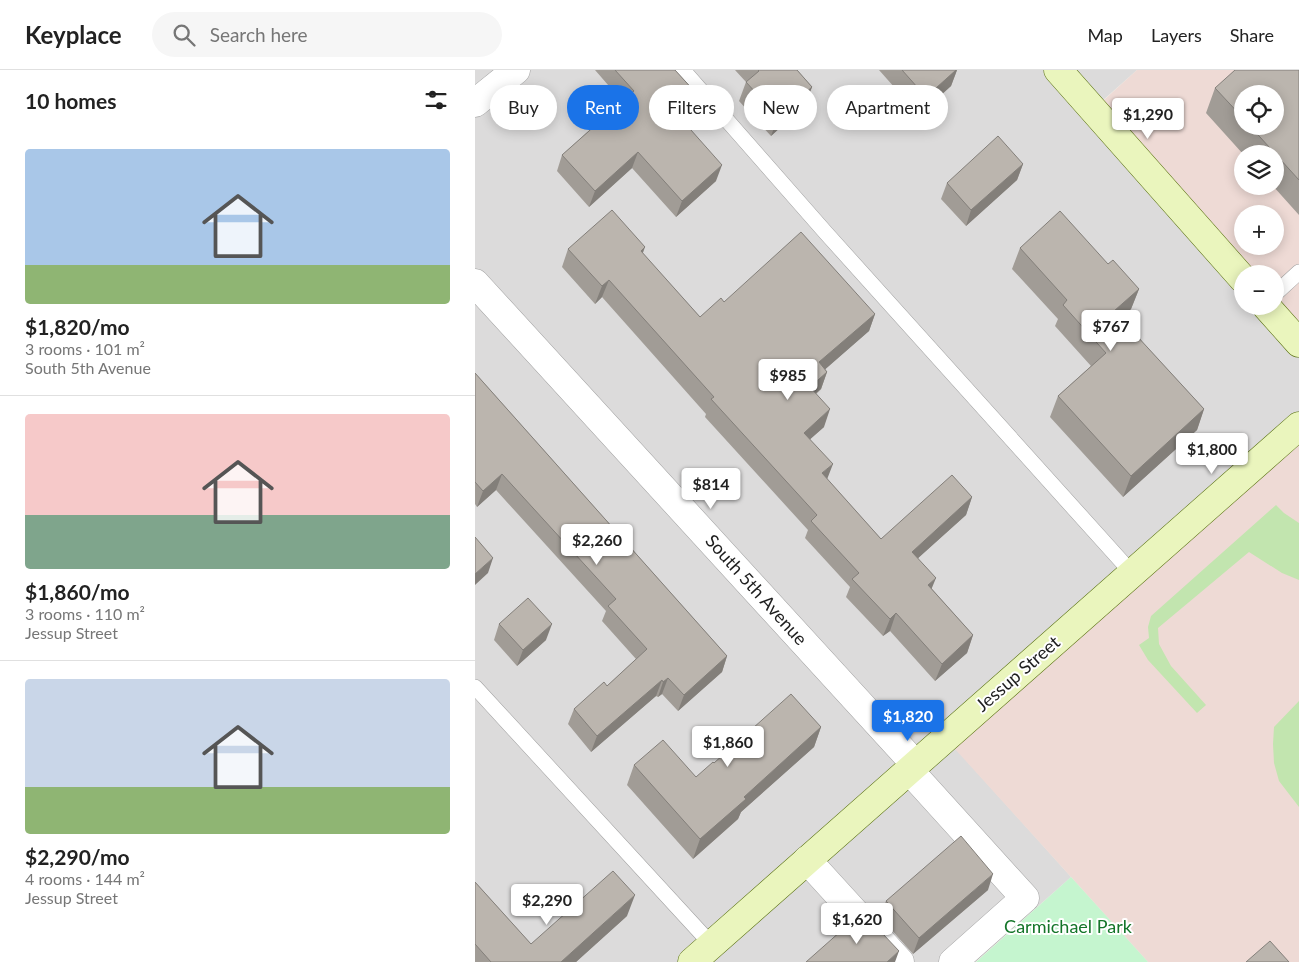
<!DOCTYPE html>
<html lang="en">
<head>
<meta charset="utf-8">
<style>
  :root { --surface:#fff; --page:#f6f6f6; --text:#222; --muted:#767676; --line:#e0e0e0; --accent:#1a73e8 }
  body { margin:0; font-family:Lato,sans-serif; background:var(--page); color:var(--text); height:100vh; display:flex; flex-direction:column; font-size:19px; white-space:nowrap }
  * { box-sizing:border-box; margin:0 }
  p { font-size:16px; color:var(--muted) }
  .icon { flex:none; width:28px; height:28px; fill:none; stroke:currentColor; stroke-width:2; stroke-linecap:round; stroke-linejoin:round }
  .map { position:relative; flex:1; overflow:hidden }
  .drawer { display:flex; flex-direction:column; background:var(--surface); width:475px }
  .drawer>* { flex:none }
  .hud { position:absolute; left:15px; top:15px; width:475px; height:45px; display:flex; gap:10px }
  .fabs { position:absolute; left:759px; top:15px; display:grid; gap:10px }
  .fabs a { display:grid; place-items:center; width:50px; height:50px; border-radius:50%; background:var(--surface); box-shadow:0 2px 12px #0003; font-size:25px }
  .price { position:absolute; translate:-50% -42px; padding:0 11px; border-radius:5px; background:#fff; color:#222; font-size:16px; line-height:32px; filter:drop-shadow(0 1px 2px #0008) }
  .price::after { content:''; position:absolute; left:50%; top:30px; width:15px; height:11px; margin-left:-8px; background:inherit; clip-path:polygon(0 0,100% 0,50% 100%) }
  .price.current { background:var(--accent); color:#fff }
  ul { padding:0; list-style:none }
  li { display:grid; align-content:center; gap:10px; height:265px; padding:0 25px }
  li+li { border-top:1px solid var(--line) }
  li span { display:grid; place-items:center; height:155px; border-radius:5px; color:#555 }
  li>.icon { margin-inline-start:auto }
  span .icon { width:90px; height:90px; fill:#fffc; stroke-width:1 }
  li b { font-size:21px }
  h2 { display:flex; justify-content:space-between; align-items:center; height:60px; padding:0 25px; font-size:21px }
  .pill { padding:0 18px; border-radius:22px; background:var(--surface); box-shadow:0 2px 12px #0003; font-size:18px; line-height:45px }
  .pill.current { background:var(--accent); color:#fff }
  header { display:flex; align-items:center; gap:30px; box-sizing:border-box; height:70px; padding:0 25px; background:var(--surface); border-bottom:1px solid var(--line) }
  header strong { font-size:24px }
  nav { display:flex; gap:28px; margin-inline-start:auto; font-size:18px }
  .search { width:350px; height:45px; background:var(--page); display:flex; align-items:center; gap:12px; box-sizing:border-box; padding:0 18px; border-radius:28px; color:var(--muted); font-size:19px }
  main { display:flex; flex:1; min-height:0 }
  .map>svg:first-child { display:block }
</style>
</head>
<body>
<header>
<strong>Keyplace</strong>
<div class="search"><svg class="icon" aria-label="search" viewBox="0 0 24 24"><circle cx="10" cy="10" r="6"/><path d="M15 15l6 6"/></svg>Search here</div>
<nav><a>Map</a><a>Layers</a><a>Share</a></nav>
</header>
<main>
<section class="drawer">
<h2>10 homes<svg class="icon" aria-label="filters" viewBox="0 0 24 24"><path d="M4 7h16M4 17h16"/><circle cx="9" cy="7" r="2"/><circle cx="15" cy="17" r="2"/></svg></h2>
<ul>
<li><span style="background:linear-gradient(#a9c7e8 75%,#8fb573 0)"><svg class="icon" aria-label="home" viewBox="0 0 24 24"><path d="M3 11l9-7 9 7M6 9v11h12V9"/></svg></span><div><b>$1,820/mo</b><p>3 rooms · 101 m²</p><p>South 5th Avenue</p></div></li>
<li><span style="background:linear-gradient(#f6c9c9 65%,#7fa58c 0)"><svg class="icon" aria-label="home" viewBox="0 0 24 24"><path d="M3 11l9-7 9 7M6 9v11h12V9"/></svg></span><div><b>$1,860/mo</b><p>3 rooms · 110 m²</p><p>Jessup Street</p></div></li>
<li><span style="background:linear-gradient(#c9d6e8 70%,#8fb573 0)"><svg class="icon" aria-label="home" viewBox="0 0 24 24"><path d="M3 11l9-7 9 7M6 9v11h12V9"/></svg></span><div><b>$2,290/mo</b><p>4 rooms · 144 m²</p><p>Jessup Street</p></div></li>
</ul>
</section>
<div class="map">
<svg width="824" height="892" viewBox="0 0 824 892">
  <rect width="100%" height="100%" fill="#eeede5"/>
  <!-- residential -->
  <path fill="#dcdbdb" d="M 0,0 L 662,0 L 618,39 L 767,209 L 768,236 L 791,236 L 824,273 L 824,356 L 471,668 L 596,807 L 500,892 L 0,892 Z"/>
  <!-- commercial -->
  <path fill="#eedad5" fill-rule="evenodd" d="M 662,0 L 824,0 L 824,273 L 800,236 L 800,204 L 768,204 L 618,40 ZM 768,24 L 800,24 L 800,56 L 768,56 ZM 768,84 L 800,84 L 800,116 L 768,116 ZM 768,144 L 800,144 L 800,176 L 768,176 Z
    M 824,356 L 824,892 L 673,892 L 470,668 Z"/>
  <!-- grass -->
  <path fill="#c2e5af" d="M 801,435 L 809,443 L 824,453 L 824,510 L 807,503 L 774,482 L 683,558 L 684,574 L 696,596 L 731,635 L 722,643 L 673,590 L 664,575 L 674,568 L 673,557 L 676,546 Z
    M 824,631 L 824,737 L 804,711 L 799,693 L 798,674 L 799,657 Z"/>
  <!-- park -->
  <path fill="#c5f5cf" d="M 596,807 L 673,892 L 501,892 Z"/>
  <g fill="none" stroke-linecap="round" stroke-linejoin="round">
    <defs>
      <path id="lane" d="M 208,0 L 351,163 L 657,503
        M 800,224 L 824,202
        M 0,617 L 237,875"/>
      <path id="street" d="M 0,33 L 41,0
        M 0,213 L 440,694
        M 434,700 L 550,828 L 478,892
        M 332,790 L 425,892"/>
      <path id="secondary" d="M 583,0 L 768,209
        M 791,236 L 824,273
        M 217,892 L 824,356"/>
    </defs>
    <!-- lane casing -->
    <use href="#lane" stroke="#a2a2a2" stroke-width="16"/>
    <!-- street casing -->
    <use href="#street" stroke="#a2a2a2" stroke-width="29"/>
    <!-- secondary casing -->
    <use href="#secondary" stroke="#566e0d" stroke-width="29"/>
    <!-- lane -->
    <use href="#lane" stroke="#fff" stroke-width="15"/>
    <!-- street -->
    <use href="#street" stroke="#fff" stroke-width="28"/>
    <!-- secondary -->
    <use href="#secondary" stroke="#eaf5bd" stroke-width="28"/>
  </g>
  <!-- wall -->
  <path fill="#a19c96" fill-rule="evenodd" d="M 120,0 L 200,0 L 221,23 L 215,39 L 205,48 L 241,111 L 201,147 L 157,98 L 114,137 L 82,101 L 87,85 L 147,31 Z
    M 260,0 L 322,0 L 337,17 L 330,35 L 296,66 L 264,31 L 271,12 Z
    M 404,0 L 482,0 L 476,16 L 444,45 Z
    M 824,0 L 824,145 L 798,116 L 800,116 L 800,84 L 768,84 L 731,43 L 740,18 ZM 768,24 L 800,56 L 768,56 Z
    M 548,94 L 542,110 L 491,156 L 466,129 L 472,113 Z
    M 545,178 L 633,194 L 664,219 L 656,239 L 646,249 L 729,339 L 722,360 L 648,427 L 575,347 L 583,326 L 616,296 L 580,256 L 583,249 L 537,199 Z
    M 93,179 L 168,184 L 225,247 L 249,232 L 400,244 L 394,261 L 350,299 L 352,302 L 346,319 L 341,324 L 349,357 L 335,369 L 352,409 L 406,469 L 497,427 L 491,445 L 443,488 L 457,519 L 498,565 L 492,583 L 460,611 L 415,561 L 408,566 L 371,527 L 375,517 L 330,468 L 333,460 L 230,347 L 231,344 L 127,227 L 120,234 L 87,197 Z
    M 0,303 L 252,586 L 247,602 L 203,641 L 187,624 L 183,627 L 181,626 L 116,682 L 93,654 L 99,639 L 132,616 L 161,589 L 127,551 L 131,541 L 21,420 L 2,437 L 0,434 Z
    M 24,554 L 71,570 L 42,596 L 19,570 Z
    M 346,657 L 339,677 L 266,742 L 263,749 L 218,789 L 152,715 L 159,695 L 221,707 L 239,693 Z
    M 0,812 L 56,874 L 152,846 L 101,892 L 0,892 Z
    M 513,820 L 438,884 L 405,847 L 411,831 Z"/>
  <!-- shaded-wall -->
  <path fill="#837f7a" d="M 481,0 L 482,0 L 476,16 L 444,45 L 451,27 Z
    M 337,17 L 330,35 L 296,66 L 303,47 Z
    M 221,23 L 215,39 L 194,58 L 200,42 Z
    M 163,82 L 157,98 L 114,137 L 120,121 Z
    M 548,94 L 542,110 L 491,156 L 496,140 Z
    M 247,95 L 241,111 L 201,147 L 207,131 Z
    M 170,177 L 164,194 L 166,181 Z
    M 134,210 L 127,227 L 120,234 L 127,216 Z
    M 664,219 L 656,239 L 632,262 L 639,241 Z
    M 400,244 L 394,261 L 338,310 L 344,292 Z
    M 352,302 L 346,319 L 328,334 L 335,317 Z
    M 355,339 L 349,357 L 323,380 L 329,363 Z
    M 729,339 L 722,360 L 648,427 L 656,406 Z
    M 358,394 L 351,412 L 347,403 Z
    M 27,404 L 21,420 L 2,437 L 8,421 Z
    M 497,427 L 491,445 L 431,499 L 437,482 Z
    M 18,488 L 13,503 L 0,515 L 0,504 Z
    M 461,508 L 454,525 L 453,515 Z
    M 421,543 L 415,561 L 408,566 L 415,549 Z
    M 77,554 L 71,570 L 42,596 L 48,580 Z
    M 498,565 L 492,583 L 460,611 L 467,594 Z
    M 252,586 L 247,602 L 203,641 L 209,625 Z
    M 193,608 L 187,624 L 183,627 L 188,612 Z
    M 187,610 L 181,626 L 116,682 L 122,666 Z
    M 346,657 L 339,677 L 266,742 L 263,749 L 218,789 L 225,769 L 269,727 Z
    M 518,804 L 513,820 L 438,884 L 444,868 Z
    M 160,825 L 152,846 L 101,892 L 86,892 Z
    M 424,881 L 420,892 L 412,892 Z"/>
  <!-- building -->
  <path fill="#bbb5ae" stroke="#837f7a" d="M 140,0 L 200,0 L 221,23 L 200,42 L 247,95 L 207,131 L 163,82 L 120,121 L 87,85 L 159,21 Z
    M 283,0 L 322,0 L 337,17 L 303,47 L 271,12 L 284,1 Z
    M 427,0 L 481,0 L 451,27 Z
    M 760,0 L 824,0 L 824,110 L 775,56 L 800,56 L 800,24 L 768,24 L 768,48 L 740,18 Z
    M 523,66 L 548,94 L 496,140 L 472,113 Z
    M 137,140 L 170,177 L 166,181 L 225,247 L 246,228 L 249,232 L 326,162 L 400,244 L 344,292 L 352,302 L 335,317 L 355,339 L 329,363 L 358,394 L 347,403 L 406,469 L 477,405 L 497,427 L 437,482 L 461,508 L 453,515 L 498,565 L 467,594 L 421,543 L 415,549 L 377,509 L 384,503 L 336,451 L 342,445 L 236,329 L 239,327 L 134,210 L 127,216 L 93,179 Z
    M 585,141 L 633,194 L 638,190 L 664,219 L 639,241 L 729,339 L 656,406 L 583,326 L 631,283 L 588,235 L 592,230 L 545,178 Z
    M 0,303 L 252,586 L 209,625 L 193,608 L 188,612 L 187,610 L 122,666 L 99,639 L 129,612 L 132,616 L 172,579 L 133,536 L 141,529 L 27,404 L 8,421 L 0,412 Z
    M 0,467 L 18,488 L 0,504 Z
    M 53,528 L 77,554 L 48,580 L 24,554 Z
    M 316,624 L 346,657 L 269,727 L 271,729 L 225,769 L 159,695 L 188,670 L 221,707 L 238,692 L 239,693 Z
    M 486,766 L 518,804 L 444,868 L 411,831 Z
    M 138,801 L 160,825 L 86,892 L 16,892 L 0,874 L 0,812 L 56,874 Z
    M 384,845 L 386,848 L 390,845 L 424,881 L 412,892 L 331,892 Z
    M 795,871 L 814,892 L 771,892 Z"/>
  <g text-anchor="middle" stroke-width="4" stroke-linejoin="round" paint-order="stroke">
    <!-- street labels -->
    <g font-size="18" fill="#1e1e1e" stroke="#fff">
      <text transform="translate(281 520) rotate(48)" y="6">South 5th Avenue</text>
      <text transform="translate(543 604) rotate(-41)" y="6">Jessup Street</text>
    </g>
    <!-- park labels -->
    <g font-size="18" fill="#147529" stroke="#fff">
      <text x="593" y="863">Carmichael Park</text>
    </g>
  </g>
</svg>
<div class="fabs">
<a><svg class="icon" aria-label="locate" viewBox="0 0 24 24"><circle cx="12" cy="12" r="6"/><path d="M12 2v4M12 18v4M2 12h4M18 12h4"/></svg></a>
<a><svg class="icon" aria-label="layers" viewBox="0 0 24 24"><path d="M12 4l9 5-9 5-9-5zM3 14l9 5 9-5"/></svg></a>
<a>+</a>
<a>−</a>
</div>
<b class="price" style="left:673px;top:70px">$1,290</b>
<b class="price" style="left:636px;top:282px">$767</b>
<b class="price" style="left:313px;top:331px">$985</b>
<b class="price" style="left:737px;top:405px">$1,800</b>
<b class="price" style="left:236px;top:440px">$814</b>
<b class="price" style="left:122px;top:496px">$2,260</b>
<b class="price current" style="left:433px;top:672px">$1,820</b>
<b class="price" style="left:253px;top:698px">$1,860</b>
<b class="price" style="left:72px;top:856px">$2,290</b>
<b class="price" style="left:382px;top:875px">$1,620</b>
<div class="hud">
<a class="pill">Buy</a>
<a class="pill current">Rent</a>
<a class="pill">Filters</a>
<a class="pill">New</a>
<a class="pill">Apartment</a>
</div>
</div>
</main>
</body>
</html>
